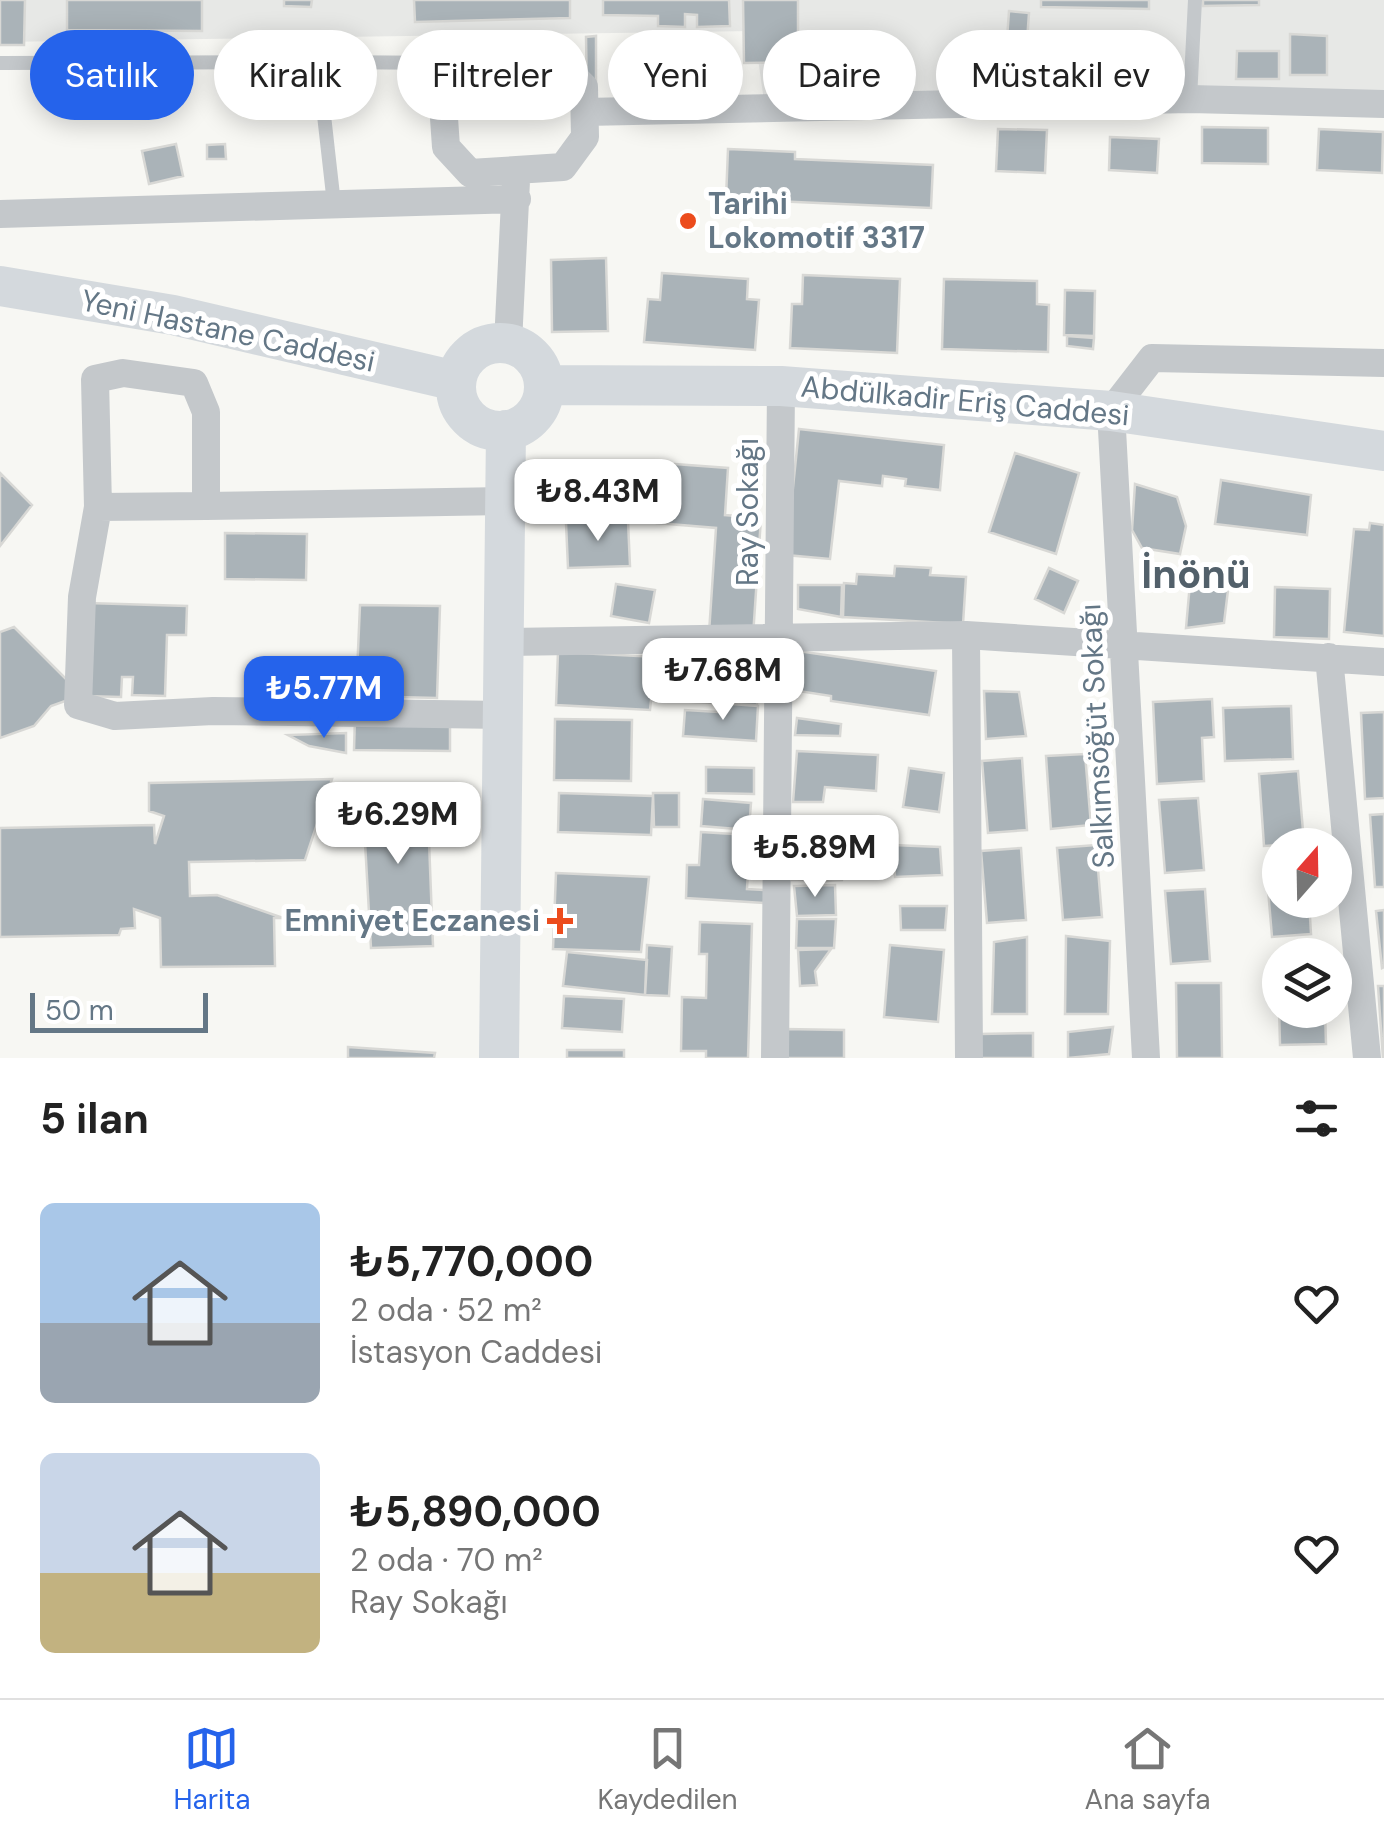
<!DOCTYPE html>
<html lang="tr">
<head>
<meta charset="utf-8">
<style>
  :root { --surface:#fff; --page:#f6f6f6; --text:#222; --muted:#767676; --line:#e0e0e0; --accent:#2563eb }
  body { margin:0; font-family:"DM Sans",sans-serif; background:var(--page); color:var(--text); height:100vh; display:flex; flex-direction:column; font-size:38px; white-space:nowrap }
  * { box-sizing:border-box; margin:0 }
  p { font-size:32px; color:var(--muted) }
  .icon { flex:none; width:55px; height:55px; fill:none; stroke:currentColor; stroke-width:2; stroke-linecap:round; stroke-linejoin:round }
  .map { position:relative; height:1058px; overflow:hidden }
  .details { display:flex; flex-direction:column; background:var(--surface); flex:1 }
  .details>* { flex:none }
  .banner { position:absolute; left:30px; top:30px; width:1325px; height:90px; display:flex; gap:20px }
  .needle { width:65px; rotate:20deg }
  .tools { position:absolute; left:1262px; top:828px; display:grid; gap:20px }
  .tools a { display:grid; place-items:center; width:90px; height:90px; border-radius:50%; background:var(--surface); box-shadow:0 5px 25px #0003; font-size:50px }
  .scale { position:absolute; left:30px; bottom:25px; width:178px; box-sizing:border-box; padding-left:10px; border:5px solid #647786; border-top:0; font-size:28px; line-height:35px; white-space:nowrap; color:#647786; -webkit-text-stroke:8px #fff; paint-order:stroke }
  .price { position:absolute; translate:-50% -85px; padding:0 22px; border-radius:20px; background:#fff; color:#222; font-size:32px; line-height:65px; filter:drop-shadow(0 2px 5px #0008) }
  .price::after { content:''; position:absolute; left:50%; top:60px; width:30px; height:22px; margin-left:-15px; background:inherit; clip-path:polygon(0 0,100% 0,50% 100%) }
  .price.current { background:var(--accent); color:#fff }
  ul { padding:0; list-style:none }
  li { display:flex; align-items:center; gap:30px; height:250px; padding:0 40px }
  li span { display:grid; place-items:center; flex:none; width:280px; height:200px; border-radius:15px; color:#555 }
  li>.icon { margin-inline-start:auto }
  span .icon { width:120px; height:120px; fill:#fffc; stroke-width:1 }
  li b { font-size:42px }
  h2 { display:flex; justify-content:space-between; align-items:center; height:120px; padding:0 40px; font-size:42px }
  .pill { padding:0 35px; border-radius:45px; background:var(--surface); box-shadow:0 5px 25px #0003; font-size:35px; line-height:90px }
  .pill.current { background:var(--accent); color:#fff }
  .tab-bar { display:flex; justify-content:space-around; align-items:center; height:140px; border-top:2px solid var(--line); background:var(--surface); font-size:28px; color:var(--muted) }
  .tab-bar a { display:grid; justify-items:center; gap:5px }
  .tab-bar .current { color:var(--accent) }
  .map>svg:first-child { display:block }
</style>
</head>
<body>
<div class="map">
<svg width="1384" height="1058" viewBox="0 0 1384 1058">
  <rect width="100%" height="100%" fill="#f7f7f3"/>
  <!-- built -->
  <path fill="#e7e8e6" d="M 0,0 L 1384,0 L 1384,107 L 765,108 L 754,31 L 0,42 Z"/>
  <!-- building -->
  <path fill="#aab3b8" stroke="#d8d8d5" stroke-width="2.5" d="M 0,0 L 25,0 L 24,45 L 0,45 Z
    M 67,0 L 202,0 L 202,31 L 67,30 Z
    M 284,0 L 312,0 L 311,7 L 284,6 Z
    M 414,0 L 570,0 L 570,18 L 415,22 Z
    M 603,0 L 729,0 L 730,26 L 697,27 L 697,15 L 685,14 L 685,27 L 658,26 L 658,16 L 603,15 Z
    M 743,0 L 798,0 L 798,62 L 744,63 Z
    M 1041,0 L 1149,0 L 1149,9 L 1041,7 Z
    M 1203,0 L 1259,0 L 1259,5 L 1203,6 Z
    M 1009,11 L 1029,13 L 1027,41 L 1007,39 Z
    M 1290,34 L 1327,36 L 1327,75 L 1290,75 Z
    M 596,36 L 596,95 L 587,95 L 586,37 Z
    M 1237,51 L 1279,51 L 1279,79 L 1236,79 Z
    M 1014,54 L 1037,54 L 1037,80 L 1014,80 Z
    M 1202,127 L 1268,128 L 1268,164 L 1202,163 Z
    M 998,129 L 1047,130 L 1045,173 L 996,171 Z
    M 1319,129 L 1383,132 L 1382,173 L 1317,170 Z
    M 1110,137 L 1159,139 L 1157,173 L 1109,170 Z
    M 176,144 L 183,176 L 149,184 L 142,151 Z
    M 225,144 L 226,159 L 207,159 L 207,145 Z
    M 728,149 L 795,152 L 795,159 L 933,165 L 931,208 L 726,199 Z
    M 606,258 L 608,331 L 552,332 L 551,260 Z
    M 662,273 L 748,279 L 747,299 L 759,300 L 755,350 L 644,342 L 648,299 L 660,300 Z
    M 803,275 L 900,279 L 897,353 L 790,348 L 792,304 L 802,304 Z
    M 944,279 L 1037,281 L 1037,304 L 1049,305 L 1048,352 L 942,349 Z
    M 1065,290 L 1095,291 L 1094,336 L 1064,335 Z
    M 1067,336 L 1094,338 L 1093,349 L 1067,346 Z
    M 799,429 L 944,445 L 940,490 L 905,486 L 906,479 L 883,476 L 882,486 L 839,481 L 830,559 L 786,555 Z
    M 1015,453 L 1079,473 L 1056,554 L 989,532 Z
    M 661,463 L 728,468 L 725,515 L 761,518 L 753,636 L 709,633 L 716,528 L 657,523 Z
    M 551,467 L 646,470 L 645,514 L 550,513 Z
    M 0,473 L 32,505 L 0,546 Z
    M 1221,480 L 1311,495 L 1307,535 L 1215,524 Z
    M 1135,484 L 1177,497 L 1186,526 L 1180,554 L 1142,548 L 1132,530 Z
    M 628,521 L 630,566 L 568,568 L 566,523 Z
    M 1370,523 L 1384,525 L 1384,636 L 1344,632 L 1354,529 L 1369,530 Z
    M 225,533 L 307,534 L 306,580 L 225,579 Z
    M 895,566 L 931,568 L 930,575 L 966,577 L 963,624 L 843,617 L 844,583 L 856,584 L 857,574 L 894,576 Z
    M 1049,568 L 1078,581 L 1064,613 L 1035,599 Z
    M 1229,582 L 1224,623 L 1186,628 L 1190,583 Z
    M 616,584 L 655,590 L 649,623 L 611,616 Z
    M 798,585 L 842,585 L 841,617 L 798,609 Z
    M 1275,587 L 1330,589 L 1329,639 L 1274,637 Z
    M 87,603 L 187,606 L 186,635 L 167,635 L 165,696 L 132,695 L 133,677 L 122,677 L 121,697 L 84,696 Z
    M 360,605 L 440,606 L 437,698 L 356,696 Z
    M 14,627 L 75,688 L 68,700 L 51,706 L 34,726 L 0,738 L 0,632 Z
    M 798,651 L 936,671 L 929,715 L 831,701 L 831,696 L 792,690 Z
    M 558,652 L 759,662 L 757,705 L 651,700 L 650,710 L 556,705 Z
    M 984,691 L 1019,692 L 1026,736 L 986,739 Z
    M 1212,699 L 1214,737 L 1202,738 L 1204,781 L 1157,784 L 1153,702 Z
    M 718,703 L 758,706 L 756,741 L 683,736 L 685,710 L 718,712 Z
    M 1291,706 L 1293,759 L 1225,761 L 1223,708 Z
    M 1384,712 L 1384,798 L 1365,799 L 1361,713 Z
    M 355,717 L 450,719 L 450,751 L 354,750 Z
    M 797,718 L 841,724 L 840,736 L 795,735 Z
    M 555,719 L 632,720 L 631,781 L 554,780 Z
    M 346,733 L 346,753 L 309,746 L 288,735 Z
    M 797,751 L 878,755 L 876,791 L 825,787 L 823,802 L 793,802 Z
    M 1085,754 L 1091,825 L 1051,829 L 1046,756 Z
    M 1022,758 L 1027,830 L 988,833 L 982,761 Z
    M 706,767 L 754,768 L 754,794 L 706,793 Z
    M 909,768 L 944,773 L 939,812 L 903,807 Z
    M 1298,771 L 1304,843 L 1264,846 L 1259,774 Z
    M 332,779 L 305,860 L 189,862 L 190,896 L 217,895 L 283,918 L 274,918 L 275,966 L 161,967 L 160,918 L 134,909 L 135,928 L 121,929 L 119,935 L 0,937 L 0,828 L 154,825 L 155,844 L 164,816 L 149,811 L 149,783 Z
    M 427,788 L 433,946 L 371,948 L 362,789 Z
    M 559,793 L 653,796 L 651,835 L 558,832 Z
    M 653,793 L 679,793 L 679,827 L 654,827 Z
    M 1198,798 L 1204,870 L 1165,873 L 1159,800 Z
    M 703,799 L 751,803 L 749,830 L 701,826 Z
    M 1384,814 L 1384,887 L 1375,887 L 1370,815 Z
    M 794,817 L 819,823 L 820,852 L 794,852 Z
    M 858,819 L 850,854 L 823,852 L 819,823 Z
    M 701,832 L 750,835 L 747,889 L 765,890 L 764,903 L 686,898 L 687,865 L 699,865 Z
    M 893,845 L 940,847 L 942,875 L 895,877 Z
    M 1096,845 L 1102,917 L 1063,920 L 1057,848 Z
    M 1021,848 L 1026,920 L 987,923 L 981,851 Z
    M 794,852 L 815,852 L 807,865 L 807,880 L 792,880 Z
    M 819,855 L 849,855 L 842,880 L 810,882 L 810,869 L 817,869 Z
    M 1280,864 L 1280,900 L 1309,900 L 1311,934 L 1272,937 L 1266,865 Z
    M 556,873 L 649,877 L 641,952 L 553,949 Z
    M 835,885 L 836,915 L 797,916 L 794,886 Z
    M 1205,889 L 1210,961 L 1171,964 L 1165,891 Z
    M 900,906 L 947,906 L 945,930 L 901,930 Z
    M 1384,910 L 1384,967 L 1382,968 L 1376,911 Z
    M 797,919 L 836,919 L 834,948 L 796,948 Z
    M 700,922 L 752,924 L 748,1058 L 706,1058 L 706,1051 L 681,1051 L 682,997 L 706,998 L 707,954 L 699,954 Z
    M 1066,936 L 1110,941 L 1108,1014 L 1065,1014 Z
    M 1027,937 L 1027,1014 L 992,1014 L 994,942 Z
    M 647,945 L 672,947 L 669,996 L 645,995 Z
    M 890,945 L 944,950 L 938,1022 L 884,1017 Z
    M 831,949 L 815,971 L 817,985 L 800,986 L 798,950 Z
    M 567,952 L 647,960 L 645,995 L 563,986 Z
    M 1278,965 L 1280,1010 L 1325,1010 L 1326,1044 L 1280,1045 Z
    M 1176,983 L 1221,983 L 1222,1058 L 1177,1058 Z
    M 1378,986 L 1384,986 L 1384,1058 L 1383,1058 Z
    M 564,996 L 624,999 L 622,1032 L 562,1028 Z
    M 1113,1027 L 1109,1054 L 1068,1058 L 1068,1032 Z
    M 784,1029 L 844,1030 L 844,1058 L 783,1058 Z
    M 1033,1033 L 1033,1058 L 980,1058 L 980,1034 Z
    M 348,1047 L 435,1053 L 434,1058 L 348,1058 Z
    M 567,1050 L 624,1050 L 624,1058 L 567,1058 Z"/>
  <g fill="none" stroke-linecap="round" stroke-linejoin="round">
    <!-- service -->
    <path stroke="#c4c8cb" stroke-width="14" d="M 318,62 L 457,63
      M 0,63 L 318,62 L 334,204
      M 1190,99 L 1195,0"/>
    <!-- minor -->
    <path stroke="#c4c8cb" stroke-width="28" d="M 556,59 L 584,87 L 585,137 L 563,167 L 470,173 L 446,147 L 442,89 L 459,63 Z
      M 585,112 L 1190,99 L 1384,104
      M 0,214 L 517,199
      M 508,343 L 516,181
      M 505,501 L 206,506 L 206,412 L 194,383 L 123,373 L 95,379 L 98,507 L 82,597 L 78,705 L 115,716 L 213,711 L 505,715
      M 98,507 L 206,506
      M 966,635 L 969,1058
      M 507,642 L 966,635 L 1384,662
      M 1329,657 L 1367,1058
      M 775,1058 L 781,386
      M 1146,1058 L 1111,411 L 1152,358 L 1384,363"/>
    <!-- secondary -->
    <path stroke="#d4d9dd" stroke-width="40" d="M 0,286 L 173,315 L 456,381
      M456 387a44 44 0 1 1 88 0a44 44 0 1 1-88 0Z
      M 544,385 L 781,386 L 1111,411 L 1384,451
      M 499,1058 L 506,430"/>
  </g>
  <!-- markers -->
  <g fill="#ec4c1d" stroke="#fff" stroke-width="4">
    <circle cx="688" cy="221" r="10"/>
    <path d="M555 906h10v10h10v10h-10v10h-10v-10h-10v-10h10z"/>
  </g>
  <g text-anchor="middle" stroke-width="10" stroke-linejoin="round" paint-order="stroke">
    <!-- poi labels -->
    <g font-size="30" font-weight="bold" fill="#647786" stroke="#fff" text-anchor="start">
      <text x="708" y="214">Tarihi<tspan x="708" dy="34">Lokomotif 3317</tspan></text>
      <text x="540" y="931" text-anchor="end">Emniyet Eczanesi</text>
    </g>
    <!-- street labels -->
    <g font-size="30" fill="#647786" stroke="#fff">
      <text transform="translate(228 331) rotate(12)" y="10">Yeni Hastane Caddesi</text>
      <text transform="translate(965 401) rotate(5)" y="10">Abdülkadir Eriş Caddesi</text>
      <text transform="translate(748 512) rotate(-90)" y="10">Ray Sokağı</text>
      <text transform="translate(1097 736) rotate(-93)" y="10">Salkımsöğüt Sokağı</text>
    </g>
    <!-- district labels -->
    <g font-size="40" font-weight="bold" fill="#52606a" stroke="#fff">
      <text x="1196" y="588">İnönü</text>
    </g>
  </g>
</svg>
<div class="tools">
<a><svg class="needle" viewBox="-14 -14 28 28"><path d="M0-13l5 13h-10z" fill="#e53935"/><path d="M0 13l5-13h-10z" fill="#767676"/></svg></a>
<a><svg class="icon" aria-label="layers" viewBox="0 0 24 24"><path d="M12 4l9 5-9 5-9-5zM3 14l9 5 9-5"/></svg></a>
</div>
<div class="scale">50 m</div>
<b class="price" style="left:598px;top:544px">₺8.43M</b>
<b class="price" style="left:723px;top:723px">₺7.68M</b>
<b class="price current" style="left:324px;top:741px">₺5.77M</b>
<b class="price" style="left:398px;top:867px">₺6.29M</b>
<b class="price" style="left:815px;top:900px">₺5.89M</b>
<div class="banner">
<a class="pill current">Satılık</a>
<a class="pill">Kiralık</a>
<a class="pill">Filtreler</a>
<a class="pill">Yeni</a>
<a class="pill">Daire</a>
<a class="pill">Müstakil ev</a>
</div>
</div>
<section class="details">
<h2>5 ilan<svg class="icon" aria-label="filters" viewBox="0 0 24 24"><path d="M4 7h16M4 17h16"/><circle cx="9" cy="7" r="2"/><circle cx="15" cy="17" r="2"/></svg></h2>
<ul>
<li><span style="background:linear-gradient(#a9c7e8 60%,#9aa5b1 0)"><svg class="icon" aria-label="home" viewBox="0 0 24 24"><path d="M3 11l9-7 9 7M6 9v11h12V9"/></svg></span><div><b>₺5,770,000</b><p>2 oda · 52 m²</p><p>İstasyon Caddesi</p></div><svg class="icon" aria-label="heart" viewBox="0 0 24 24"><path d="M12 20l-8-8c-3-5 5-10 8-4 3-6 11-1 8 4z"/></svg></li>
<li><span style="background:linear-gradient(#c9d6e8 60%,#c2b280 0)"><svg class="icon" aria-label="home" viewBox="0 0 24 24"><path d="M3 11l9-7 9 7M6 9v11h12V9"/></svg></span><div><b>₺5,890,000</b><p>2 oda · 70 m²</p><p>Ray Sokağı</p></div><svg class="icon" aria-label="heart" viewBox="0 0 24 24"><path d="M12 20l-8-8c-3-5 5-10 8-4 3-6 11-1 8 4z"/></svg></li>
</ul>
</section>
<nav class="tab-bar">
<a class="current"><svg class="icon" aria-label="map" viewBox="0 0 24 24"><path d="M3 6l6-2 6 2 6-2v14l-6 2-6-2-6 2zM9 4v14M15 6v14"/></svg>Harita</a>
<a><svg class="icon" aria-label="saved" viewBox="0 0 24 24"><path d="M7 4h10v16l-5-4-5 4z"/></svg>Kaydedilen</a>
<a><svg class="icon" aria-label="home" viewBox="0 0 24 24"><path d="M3 11l9-7 9 7M6 9v11h12V9"/></svg>Ana sayfa</a>
</nav>
</body>
</html>
